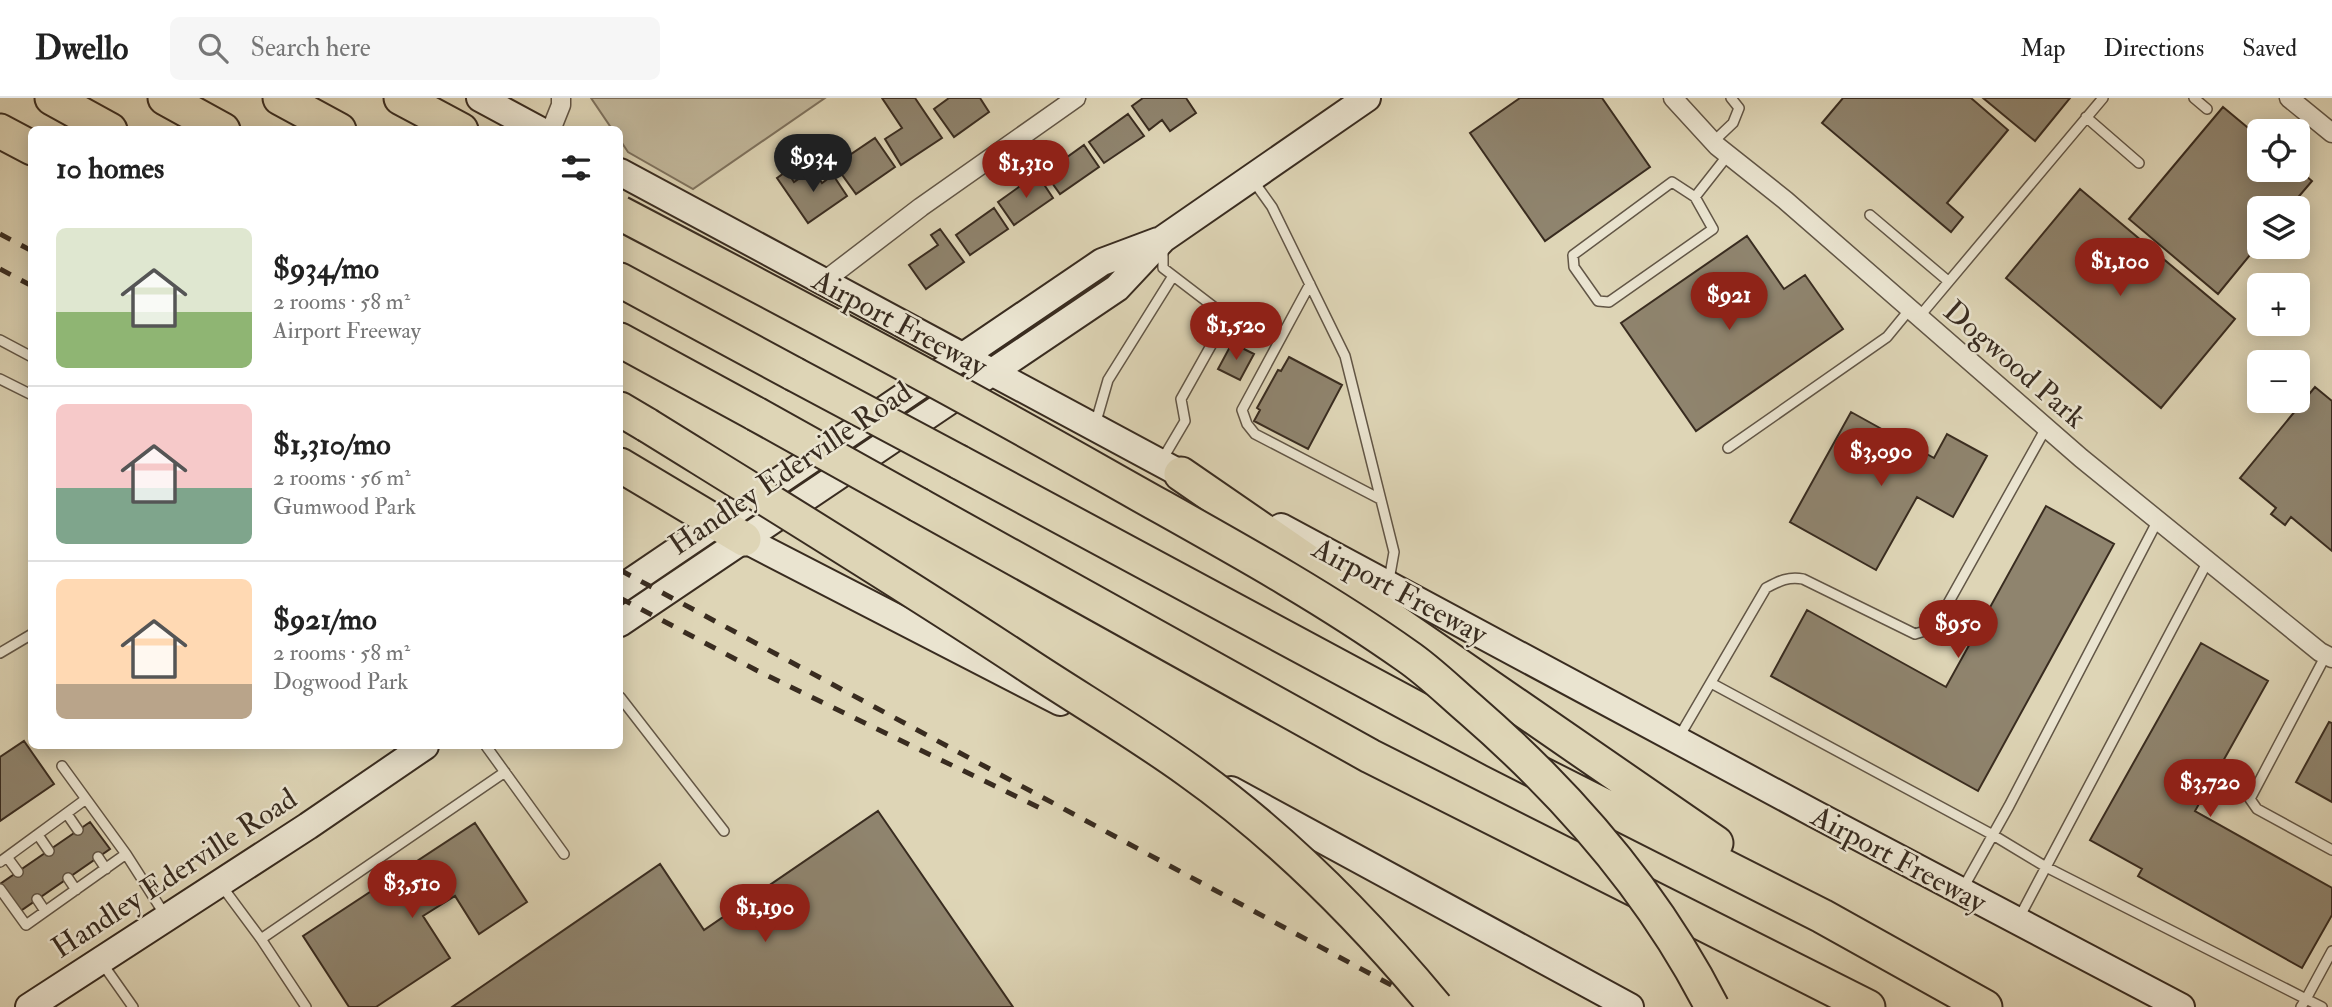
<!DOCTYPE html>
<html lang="en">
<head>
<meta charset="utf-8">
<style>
  :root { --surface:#fff; --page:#f6f6f6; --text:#222; --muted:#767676; --line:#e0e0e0; --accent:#8f2418 }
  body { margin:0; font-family:"IM FELL Double Pica",serif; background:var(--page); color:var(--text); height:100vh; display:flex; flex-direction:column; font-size:26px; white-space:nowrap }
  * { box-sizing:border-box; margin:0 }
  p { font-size:23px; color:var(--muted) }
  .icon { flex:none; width:38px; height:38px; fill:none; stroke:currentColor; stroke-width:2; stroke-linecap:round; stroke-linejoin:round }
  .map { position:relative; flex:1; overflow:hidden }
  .sheet { position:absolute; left:28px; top:28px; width:595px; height:623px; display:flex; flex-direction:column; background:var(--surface); border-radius:10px; box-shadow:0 4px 18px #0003 }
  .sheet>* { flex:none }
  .tools { position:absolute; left:2247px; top:21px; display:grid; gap:14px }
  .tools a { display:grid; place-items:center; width:63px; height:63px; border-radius:10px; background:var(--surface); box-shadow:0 4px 18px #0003; font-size:35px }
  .price { position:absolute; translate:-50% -60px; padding:0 16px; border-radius:24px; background:var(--accent); color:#fff; font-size:23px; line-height:46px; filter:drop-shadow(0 2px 4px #0008) }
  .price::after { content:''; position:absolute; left:50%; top:42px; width:21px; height:16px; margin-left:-10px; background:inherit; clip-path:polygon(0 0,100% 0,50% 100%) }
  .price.selected { background:#222; color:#fff }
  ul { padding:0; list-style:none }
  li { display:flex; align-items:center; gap:21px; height:175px; padding:0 28px }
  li+li { border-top:2px solid var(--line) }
  li span { display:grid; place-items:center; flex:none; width:196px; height:140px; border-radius:10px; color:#555 }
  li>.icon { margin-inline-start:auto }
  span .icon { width:84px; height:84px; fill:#fffc; stroke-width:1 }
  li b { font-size:30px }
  h2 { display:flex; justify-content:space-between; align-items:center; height:84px; padding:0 28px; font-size:30px }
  header { display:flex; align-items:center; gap:42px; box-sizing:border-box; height:98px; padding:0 35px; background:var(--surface); border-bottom:2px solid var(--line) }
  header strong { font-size:33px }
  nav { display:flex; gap:38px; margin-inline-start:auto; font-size:24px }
  .search { width:490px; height:63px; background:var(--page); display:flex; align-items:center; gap:18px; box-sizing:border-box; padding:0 24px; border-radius:10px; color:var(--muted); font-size:26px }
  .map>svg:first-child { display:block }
</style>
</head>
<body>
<header>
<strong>Dwello</strong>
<div class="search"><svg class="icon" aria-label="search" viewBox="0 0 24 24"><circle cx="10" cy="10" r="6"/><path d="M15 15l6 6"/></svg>Search here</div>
<nav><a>Map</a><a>Directions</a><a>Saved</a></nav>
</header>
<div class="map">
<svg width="2332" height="909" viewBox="0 0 2332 909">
  <rect width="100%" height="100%" fill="#ded5b6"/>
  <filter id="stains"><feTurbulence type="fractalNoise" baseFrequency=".00286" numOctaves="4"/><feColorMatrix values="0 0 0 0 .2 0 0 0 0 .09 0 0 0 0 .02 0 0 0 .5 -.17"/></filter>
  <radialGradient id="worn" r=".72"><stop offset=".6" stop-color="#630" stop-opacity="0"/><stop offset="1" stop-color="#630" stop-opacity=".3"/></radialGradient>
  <!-- green -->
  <path fill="#c2b89c" stroke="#7e725e" stroke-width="2" d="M 591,0 L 825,0 L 693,91 L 628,54 L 620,42 L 620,32 L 612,31 Z"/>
  <!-- building -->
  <path fill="#8f846e" stroke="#392c20" stroke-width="2" d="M 882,0 L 915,0 L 942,40 L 901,67 L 885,41 L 902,30 Z
    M 949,0 L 980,0 L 989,14 L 954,39 L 934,11 Z
    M 1143,0 L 1186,0 L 1196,15 L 1170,33 L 1162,22 L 1149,32 L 1132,8 Z
    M 1520,0 L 1602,0 L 1650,69 L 1545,143 L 1470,35 Z
    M 1843,0 L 1971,0 L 2008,32 L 1947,105 L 1963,119 L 1951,134 L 1822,25 Z
    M 1983,0 L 2070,0 L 2035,43 Z
    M 2223,9 L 2259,39 L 2259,72 L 2298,71 L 2312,83 L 2289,110 L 2259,110 L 2259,146 L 2218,196 L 2129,121 Z
    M 1128,16 L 1144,38 L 1104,65 L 1089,44 Z
    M 875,40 L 895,69 L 856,96 L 835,67 Z
    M 1084,47 L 1099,69 L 1060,96 L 1045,75 Z
    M 813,71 L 822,85 L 833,77 L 847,98 L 808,125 L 777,80 L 787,73 L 794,84 Z
    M 1037,76 L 1053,100 L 1014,127 L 998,104 Z
    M 2080,91 L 2235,221 L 2161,310 L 2006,180 Z
    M 994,110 L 1008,131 L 970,157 L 956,137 Z
    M 940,131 L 964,164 L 926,191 L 909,167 L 938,147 L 931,137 Z
    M 1747,138 L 1784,191 L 1805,177 L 1843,231 L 1696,333 L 1621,225 Z
    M 1232,245 L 1254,256 L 1240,282 L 1218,271 Z
    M 1289,259 L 1342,287 L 1308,351 L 1254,323 L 1260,312 L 1257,310 L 1278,272 L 1281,273 Z
    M 2315,289 L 2332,303 L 2332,453 L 2291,419 L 2285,427 L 2271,416 L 2276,410 L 2240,380 Z
    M 1851,314 L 1934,360 L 1947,336 L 1987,358 L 1953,419 L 1917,399 L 1876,472 L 1790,424 Z
    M 2046,408 L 2114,446 L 1978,693 L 1771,578 L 1807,512 L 1946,589 Z
    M 2201,545 L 2268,583 L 2195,713 L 2332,790 L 2332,817 L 2302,870 L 2138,778 L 2142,771 L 2090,742 Z
    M 2329,624 L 2332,625 L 2332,704 L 2296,684 Z
    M 24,643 L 54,686 L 0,723 L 0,659 Z
    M 878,713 L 1013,909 L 452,909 L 660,766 L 704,832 Z
    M 90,724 L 110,751 L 19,814 L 0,786 Z
    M 475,725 L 527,804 L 479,836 L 455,798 L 423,818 L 450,860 L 376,909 L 349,909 L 303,838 Z"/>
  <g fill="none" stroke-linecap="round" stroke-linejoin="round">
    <defs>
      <path id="service" d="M 2194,0 L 2207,11
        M 2086,19 L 2139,65
        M 1713,44 L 1733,25 L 1739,10 L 1731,0
        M 1252,81 L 1272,109 L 1345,258 L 1394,454 L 1389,482
        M 1695,99 L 1672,84 L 1573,157 L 1574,169 L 1598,203 L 1609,204 L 1713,131 L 1695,99 L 1728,57
        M 1870,117 L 1948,183
        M 1310,186 L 1242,312 L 1247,326 L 1255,336 L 1380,401
        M 1919,219 L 2103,0
        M 0,242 L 32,259
        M 0,281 L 32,297
        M 1095,327 L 1108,282 L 1173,178
        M 1728,350 L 1887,239 L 1910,211
        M 1162,362 L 1185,323 L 1181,301 L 1227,219 L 1163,170 L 1163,150
        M 0,555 L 32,536
        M 2326,557 L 2250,701 L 2257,711 L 2332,752
        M 1711,585 L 1993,737 L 2046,769 L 2306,901 L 2301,909
        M 620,599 L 724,733
        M 1679,639 L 1766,490 C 1779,483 1789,478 1803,481 L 1915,536 L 1928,532 L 1936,527 L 2046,330
        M 486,648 L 564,756
        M 62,668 L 86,701
        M 67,716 L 78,732
        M 38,737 L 49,753
        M 7,759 L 18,774
        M 98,759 L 106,771
        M 0,764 L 86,701 L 126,756
        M 68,780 L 76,792
        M 221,787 L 261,841
        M 0,791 L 26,827 L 126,756 L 165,817
        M 1962,792 L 2009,708 L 2158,422
        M 37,801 L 45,813
        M 2019,820 L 2208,463
        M 102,865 L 133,909
        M 306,909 L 261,841 L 505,674
        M 2322,909 L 2306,901 L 2332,853"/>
      <path id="minor" d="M 1673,0 L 1717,48 L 1785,102 L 2081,360 L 2320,554 L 2332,560
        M 2289,0 L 2332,35
        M 551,32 L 561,7 L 561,0
        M 823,184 L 921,109 L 1076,0"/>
      <path id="secondary" d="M 480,0 L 539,32
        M 620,74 L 1198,385
        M 1281,429 L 1815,716 L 2181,909
        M 744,441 L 1060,604
        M 620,491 L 1102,164 L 1158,143
        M 620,525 L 1117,190 L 1163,141 L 1367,0
        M 1231,692 L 1630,909
        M 29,909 L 308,728 L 425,648"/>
      <path id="motorway" d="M 52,0 L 110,32
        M 165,0 L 223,32
        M 280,0 L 339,32
        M 401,0 L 461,32
        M 0,33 L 32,50
        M 620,182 L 794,276
        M 620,242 L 756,316
        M 620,311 L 647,327
        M 959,364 L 1494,652 L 1822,818 L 1985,909
        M 620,367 L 744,441
        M 1181,376 L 1716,745
        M 919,407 L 1370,658 L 1868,909"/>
    </defs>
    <!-- service casing -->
    <use href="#service" stroke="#625646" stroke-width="12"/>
    <!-- minor casing -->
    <use href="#minor" stroke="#625646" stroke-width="21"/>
    <!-- secondary casing -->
    <use href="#secondary" stroke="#392c20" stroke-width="30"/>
    <!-- motorway casing -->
    <use href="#motorway" stroke="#392c20" stroke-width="37"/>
    <!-- service -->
    <use href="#service" stroke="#eae4d0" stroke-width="9"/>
    <!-- minor -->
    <use href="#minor" stroke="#eae4d0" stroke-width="18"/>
    <!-- secondary -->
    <use href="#secondary" stroke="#eae4d0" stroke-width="26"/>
    <!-- motorway -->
    <use href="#motorway" stroke="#ded5b6" stroke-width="33"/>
    <!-- rail -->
    <path stroke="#392c20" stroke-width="5" stroke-dasharray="12 12" stroke-linecap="butt" d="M 0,136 L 32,153
      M 0,171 L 32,188
      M 620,472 L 1432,909
      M 620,500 L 756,572 L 1046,713"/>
    <defs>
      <path id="motorway-bridge" d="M 620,115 C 782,200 945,286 1105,377 C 1207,435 1311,490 1407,558 C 1429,573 1449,593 1470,611 C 1568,696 1653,793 1712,909
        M 794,276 L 959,364
        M 756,316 L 919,407
        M 647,327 C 776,407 905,486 1032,570 C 1084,604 1138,636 1188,672 C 1281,738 1363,821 1436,909"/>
    </defs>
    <!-- motorway-bridge casing -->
    <use href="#motorway-bridge" stroke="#392c20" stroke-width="37" stroke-linecap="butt"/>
    <!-- motorway-bridge -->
    <use href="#motorway-bridge" stroke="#ded5b6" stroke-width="33"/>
  </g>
  <g text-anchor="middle" stroke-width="5" stroke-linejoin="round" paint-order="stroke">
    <!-- street labels -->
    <g font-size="30" fill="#392c20" stroke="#eae4d0">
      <text transform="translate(900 225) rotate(28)" y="10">Airport Freeway</text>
      <text transform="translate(2015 266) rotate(41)" y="10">Dogwood Park</text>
      <text transform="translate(790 370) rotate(-34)" y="10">Handley Ederville Road</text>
      <text transform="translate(1400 493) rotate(28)" y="10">Airport Freeway</text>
      <text transform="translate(1899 761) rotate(28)" y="10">Airport Freeway</text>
      <text transform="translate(174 775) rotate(-33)" y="10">Handley Ederville Road</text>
    </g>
  </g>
  <rect width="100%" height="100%" filter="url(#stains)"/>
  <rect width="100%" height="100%" fill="url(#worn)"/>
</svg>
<div class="tools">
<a><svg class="icon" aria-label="locate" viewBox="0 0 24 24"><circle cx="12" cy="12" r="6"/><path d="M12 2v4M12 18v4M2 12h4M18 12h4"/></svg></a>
<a><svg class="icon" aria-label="layers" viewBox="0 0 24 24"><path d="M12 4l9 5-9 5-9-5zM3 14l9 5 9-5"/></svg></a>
<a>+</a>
<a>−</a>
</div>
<b class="price selected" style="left:813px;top:96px">$934</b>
<b class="price" style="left:1026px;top:102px">$1,310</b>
<b class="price" style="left:2120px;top:200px">$1,100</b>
<b class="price" style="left:1729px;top:234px">$921</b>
<b class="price" style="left:1236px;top:264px">$1,520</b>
<b class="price" style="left:1881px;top:390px">$3,090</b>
<b class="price" style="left:1958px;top:562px">$950</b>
<b class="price" style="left:2210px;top:721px">$3,720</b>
<b class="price" style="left:412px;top:822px">$3,510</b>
<b class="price" style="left:765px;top:846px">$1,190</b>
<section class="sheet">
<h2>10 homes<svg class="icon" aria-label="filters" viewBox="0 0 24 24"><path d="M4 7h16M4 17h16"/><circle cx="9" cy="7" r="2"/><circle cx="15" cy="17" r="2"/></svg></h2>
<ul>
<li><span style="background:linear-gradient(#dfe7d0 60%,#8fb573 0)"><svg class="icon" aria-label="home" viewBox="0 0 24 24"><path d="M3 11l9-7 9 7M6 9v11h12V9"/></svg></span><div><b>$934/mo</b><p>2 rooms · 58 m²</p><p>Airport Freeway</p></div></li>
<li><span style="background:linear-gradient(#f6c9c9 60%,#7fa58c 0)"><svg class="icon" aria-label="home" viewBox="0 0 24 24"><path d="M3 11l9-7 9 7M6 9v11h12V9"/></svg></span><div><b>$1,310/mo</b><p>2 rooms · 56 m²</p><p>Gumwood Park</p></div></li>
<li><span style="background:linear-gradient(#ffd9b3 75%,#b9a48a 0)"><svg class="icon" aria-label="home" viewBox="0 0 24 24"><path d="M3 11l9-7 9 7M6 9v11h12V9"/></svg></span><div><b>$921/mo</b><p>2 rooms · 58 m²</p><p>Dogwood Park</p></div></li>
</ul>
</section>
</div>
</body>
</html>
